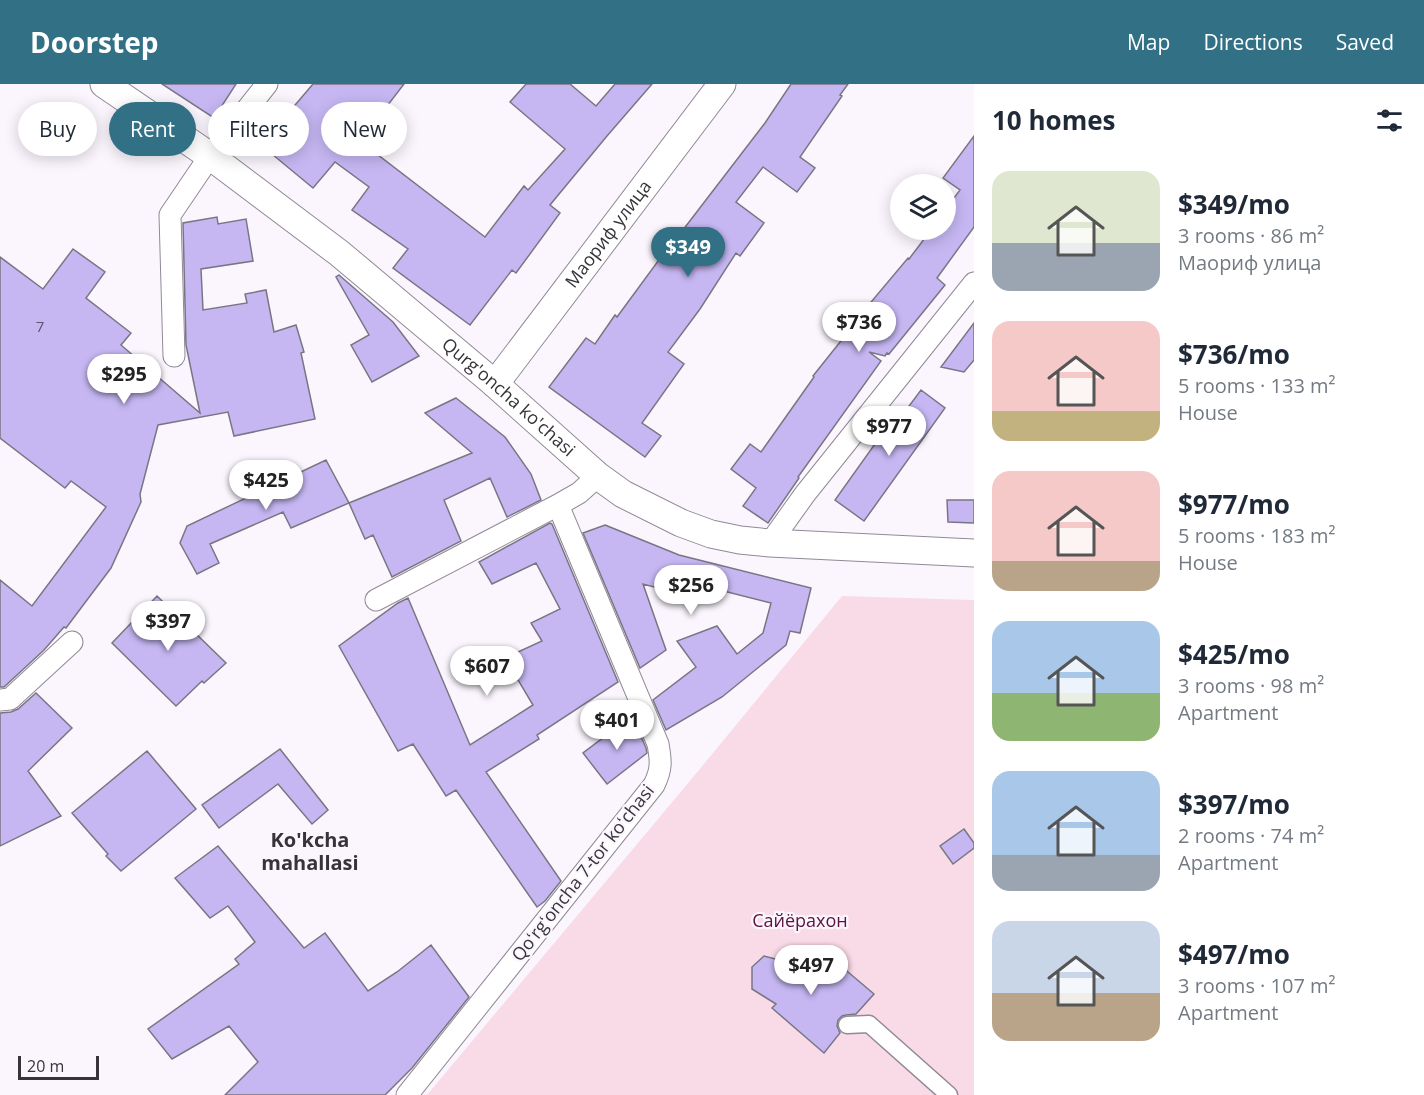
<!DOCTYPE html>
<html lang="en">
<head>
<meta charset="utf-8">
<style>
  :root { --surface:#fff; --page:#f2f2f3; --text:#1f2937; --muted:#747a83; --accent:#317085 }
  body { margin:0; font-family:"Open Sans",sans-serif; background:var(--page); color:var(--text); height:100vh; display:flex; flex-direction:column; font-size:22px; white-space:nowrap }
  * { box-sizing:border-box; margin:0 }
  p { font-size:20px; color:var(--muted) }
  .icon { flex:none; width:33px; height:33px; fill:none; stroke:currentColor; stroke-width:2; stroke-linecap:round; stroke-linejoin:round }
  .map { position:relative; flex:1; overflow:hidden }
  .sheet { display:flex; flex-direction:column; background:var(--surface); width:450px }
  .sheet>* { flex:none }
  .top-card { position:absolute; left:18px; top:18px; width:570px; height:54px; display:flex; gap:12px }
  .controls { position:absolute; left:890px; top:90px; display:grid; gap:12px }
  .controls a { display:grid; place-items:center; width:66px; height:66px; border-radius:50%; background:var(--surface); box-shadow:0 3px 15px #0003; font-size:30px }
  .scale { position:absolute; left:18px; bottom:15px; width:81px; box-sizing:border-box; padding-left:6px; border:3px solid #373439; border-top:0; font-size:16px; line-height:21px; white-space:nowrap; color:#373439; -webkit-text-stroke:4px #fbf6fe; paint-order:stroke }
  .price { position:absolute; translate:-50% -51px; padding:0 14px; border-radius:21px; background:#fff; color:#222; font-size:20px; line-height:39px; filter:drop-shadow(0 2px 3px #0008) }
  .price::after { content:''; position:absolute; left:50%; top:36px; width:18px; height:14px; margin-left:-9px; background:inherit; clip-path:polygon(0 0,100% 0,50% 100%) }
  .price.current { background:var(--accent); color:#fff }
  ul { padding:0; list-style:none }
  li { display:flex; align-items:center; gap:18px; height:150px; padding:0 18px }
  li span { display:grid; place-items:center; flex:none; width:168px; height:120px; border-radius:18px; color:#555 }
  li>.icon { margin-inline-start:auto }
  span .icon { width:72px; height:72px; fill:#fffc; stroke-width:1 }
  li b { font-size:26px }
  h2 { display:flex; justify-content:space-between; align-items:center; height:72px; padding:0 18px; font-size:26px }
  .chip { padding:0 21px; border-radius:27px; background:var(--surface); box-shadow:0 3px 15px #0003; font-size:21px; line-height:54px }
  .chip.current { background:var(--accent); color:#fff }
  header { display:flex; align-items:center; gap:36px; box-sizing:border-box; height:84px; padding:0 30px; background:var(--accent); color:#fff }
  header strong { font-size:28px }
  nav { display:flex; gap:33px; margin-inline-start:auto; font-size:21px }
  main { display:flex; flex:1; min-height:0 }
  .map>svg:first-child { display:block }
</style>
</head>
<body>
<header>
<strong>Doorstep</strong>
<nav><a>Map</a><a>Directions</a><a>Saved</a></nav>
</header>
<main>
<div class="map">
<svg width="974" height="1011" viewBox="0 0 974 1011">
  <rect width="100%" height="100%" fill="#fbf6fe"/>
  <!-- green -->
  <path fill="#f9dae7" d="M 842,512 L 974,516 L 974,1011 L 427,1011 L 699,686 Z"/>
  <!-- building -->
  <path fill="#c6b7f3" stroke="#797683" stroke-width="1.5" d="M 162,0 L 236,0 L 214,34 Z
    M 313,0 L 404,0 L 360,57 L 485,153 L 524,102 L 528,106 L 565,65 L 510,18 L 526,0 L 570,0 L 596,22 L 615,0 L 652,0 L 607,52 L 550,121 L 560,129 L 516,189 L 512,186 L 470,241 L 393,184 L 408,165 L 352,126 L 369,103 L 335,78 L 313,104 L 261,61 Z
    M 791,0 L 848,0 L 840,11 L 842,12 L 800,73 L 815,84 L 797,108 L 763,83 L 736,118 L 764,139 L 740,172 L 736,169 L 700,225 L 668,268 L 684,280 L 642,339 L 661,352 L 645,373 L 549,303 L 586,254 L 595,260 L 615,231 L 617,233 L 675,154 L 676,155 L 765,39 Z
    M 974,52 L 974,143 L 937,194 L 945,201 L 889,270 L 887,269 L 885,272 L 869,268 L 881,277 L 798,393 L 799,394 L 768,439 L 743,422 L 756,404 L 731,385 L 750,360 L 761,368 L 814,293 L 813,292 L 852,243 L 851,242 L 908,174 L 909,175 L 931,146 L 945,146 L 945,126 L 960,106 L 943,94 Z
    M 217,133 L 218,140 L 246,135 L 253,177 L 201,185 L 203,226 L 247,219 L 245,210 L 266,206 L 274,248 L 296,241 L 304,268 L 301,269 L 315,335 L 234,352 L 228,328 L 158,341 L 140,410 L 141,418 L 111,484 L 66,544 L 64,543 L 44,566 L 4,603 L 0,603 L 0,496 L 32,522 L 106,423 L 71,397 L 65,404 L 0,354 L 0,173 L 43,205 L 73,165 L 105,188 L 86,214 L 131,249 L 121,261 L 200,329 L 186,261 L 183,139 Z
    M 339,191 L 393,238 L 419,272 L 372,298 L 351,261 L 369,251 L 336,193 Z
    M 974,239 L 974,276 L 964,288 L 941,283 Z
    M 921,306 L 945,324 L 864,437 L 835,416 L 882,350 L 886,353 Z
    M 456,314 L 505,353 L 531,390 L 541,416 L 507,433 L 490,394 L 444,416 L 461,457 L 392,493 L 373,451 L 365,455 L 349,419 L 472,369 L 425,329 Z
    M 326,376 L 349,419 L 291,444 L 283,428 L 210,460 L 219,479 L 197,490 L 180,459 L 187,442 Z
    M 947,416 L 974,416 L 974,439 L 948,438 Z
    M 550,439 L 552,440 L 618,598 L 537,651 L 539,655 L 486,688 L 561,797 L 545,817 L 537,823 L 456,706 L 446,712 L 413,660 L 398,667 L 339,562 L 398,519 L 408,514 L 470,661 L 533,621 L 505,574 L 542,557 L 531,539 L 560,525 L 536,479 L 492,500 L 479,478 Z
    M 605,441 L 679,471 L 811,504 L 800,549 L 790,547 L 786,561 L 722,613 L 666,646 L 653,616 L 696,583 L 677,557 L 717,542 L 737,570 L 763,549 L 771,519 L 684,497 L 696,514 L 643,500 L 666,566 L 640,584 L 583,449 Z
    M 157,512 L 226,579 L 204,599 L 202,597 L 176,622 L 112,559 Z
    M 36,609 L 72,644 L 28,687 L 61,732 L 0,762 L 0,629 L 11,628 L 18,625 Z
    M 632,632 L 646,664 L 647,669 L 607,700 L 583,669 Z
    M 280,665 L 328,726 L 312,740 L 278,700 L 219,744 L 202,721 Z
    M 147,667 L 196,725 L 121,787 L 106,772 L 108,770 L 72,729 Z
    M 964,745 L 974,759 L 974,764 L 953,780 L 940,762 Z
    M 218,762 L 304,864 L 325,849 L 368,907 L 397,888 L 431,861 L 469,913 L 412,984 L 385,1011 L 225,1011 L 258,978 L 229,942 L 172,975 L 148,945 L 239,880 L 235,875 L 255,858 L 228,822 L 210,834 L 175,794 Z
    M 822,866 L 874,910 L 856,930 L 846,931 L 842,932 L 838,936 L 837,942 L 840,949 L 824,969 L 772,924 L 776,920 L 752,905 L 752,883 L 764,872 L 783,877 L 800,892 Z"/>
  <g fill="none" stroke-linecap="round" stroke-linejoin="round">
    <defs>
      <path id="pedestrian" d="M 847,941 L 869,940 L 949,1011"/>
      <path id="minor" d="M 174,272 L 170,131 L 210,72 L 267,0
        M 770,459 L 805,410 L 974,199
        M 376,516 L 558,421
        M 0,616 L 10,615 L 72,558
        M 407,1011 L 654,701 C 662,685 661,677 658,660 L 558,421 L 579,409 L 598,392"/>
      <g id="tertiary">
        <path id="s1" d="M 104,0 L 210,72 L 339,169 L 495,300 L 598,392 L 623,410 L 681,439 L 711,450 L 740,456 L 770,459 L 974,469"/>
        <path id="s2" d="M 495,300 L 722,0"/>
      </g>
    </defs>
    <!-- pedestrian casing -->
    <use href="#pedestrian" stroke="#918996" stroke-width="19"/>
    <!-- minor casing -->
    <use href="#minor" stroke="#918996" stroke-width="23"/>
    <!-- tertiary casing -->
    <use href="#tertiary" stroke="#918996" stroke-width="29"/>
    <!-- pedestrian -->
    <use href="#pedestrian" stroke="#fff" stroke-width="16"/>
    <!-- minor -->
    <use href="#minor" stroke="#fff" stroke-width="21"/>
    <!-- tertiary -->
    <use href="#tertiary" stroke="#fff" stroke-width="27"/>
  </g>
  <g text-anchor="middle" stroke-width="4.5" stroke-linejoin="round" paint-order="stroke">
    <!-- number labels -->
    <g font-size="15" fill="#5b5568">
      <text x="40" y="248">7</text>
    </g>
    <!-- street labels -->
    <g font-size="18" fill="#373439" stroke="#fbf6fe">
      <text dy="6" stroke="none"><textPath href="#s2" startOffset="188">Маориф улица</textPath></text>
      <text dy="6" stroke="none"><textPath href="#s1" startOffset="512">Qurg'oncha ko'chasi</textPath></text>
      <text transform="translate(583 789) rotate(-52)" y="6">Qoʻrgʻoncha 7-tor koʻchasi</text>
    </g>
    <!-- park labels -->
    <g font-size="18" fill="#5d133d" stroke="#fbf6fe">
      <text x="800" y="843">Сайёрахон</text>
    </g>
    <!-- neighbourhood labels -->
    <g font-size="20" font-weight="bold" fill="#373439" stroke="#fbf6fe">
      <text x="310" y="763">Ko'kcha<tspan x="310" dy="23">mahallasi</tspan></text>
    </g>
  </g>
</svg>
<div class="controls">
<a><svg class="icon" aria-label="layers" viewBox="0 0 24 24"><path d="M12 4l9 5-9 5-9-5zM3 14l9 5 9-5"/></svg></a>
</div>
<div class="scale">20 m</div>
<b class="price current" style="left:688px;top:194px">$349</b>
<b class="price" style="left:859px;top:269px">$736</b>
<b class="price" style="left:124px;top:321px">$295</b>
<b class="price" style="left:889px;top:373px">$977</b>
<b class="price" style="left:266px;top:427px">$425</b>
<b class="price" style="left:691px;top:532px">$256</b>
<b class="price" style="left:168px;top:568px">$397</b>
<b class="price" style="left:487px;top:613px">$607</b>
<b class="price" style="left:617px;top:667px">$401</b>
<b class="price" style="left:811px;top:912px">$497</b>
<div class="top-card">
<a class="chip">Buy</a>
<a class="chip current">Rent</a>
<a class="chip">Filters</a>
<a class="chip">New</a>
</div>
</div>
<section class="sheet">
<h2>10 homes<svg class="icon" aria-label="filters" viewBox="0 0 24 24"><path d="M4 7h16M4 17h16"/><circle cx="9" cy="7" r="2"/><circle cx="15" cy="17" r="2"/></svg></h2>
<ul>
<li><span style="background:linear-gradient(#dfe7d0 60%,#9aa5b1 0)"><svg class="icon" aria-label="home" viewBox="0 0 24 24"><path d="M3 11l9-7 9 7M6 9v11h12V9"/></svg></span><div><b>$349/mo</b><p>3 rooms · 86 m²</p><p>Маориф улица</p></div></li>
<li><span style="background:linear-gradient(#f6c9c9 75%,#c2b280 0)"><svg class="icon" aria-label="home" viewBox="0 0 24 24"><path d="M3 11l9-7 9 7M6 9v11h12V9"/></svg></span><div><b>$736/mo</b><p>5 rooms · 133 m²</p><p>House</p></div></li>
<li><span style="background:linear-gradient(#f6c9c9 75%,#b9a48a 0)"><svg class="icon" aria-label="home" viewBox="0 0 24 24"><path d="M3 11l9-7 9 7M6 9v11h12V9"/></svg></span><div><b>$977/mo</b><p>5 rooms · 183 m²</p><p>House</p></div></li>
<li><span style="background:linear-gradient(#a9c7e8 60%,#8fb573 0)"><svg class="icon" aria-label="home" viewBox="0 0 24 24"><path d="M3 11l9-7 9 7M6 9v11h12V9"/></svg></span><div><b>$425/mo</b><p>3 rooms · 98 m²</p><p>Apartment</p></div></li>
<li><span style="background:linear-gradient(#a9c7e8 70%,#9aa5b1 0)"><svg class="icon" aria-label="home" viewBox="0 0 24 24"><path d="M3 11l9-7 9 7M6 9v11h12V9"/></svg></span><div><b>$397/mo</b><p>2 rooms · 74 m²</p><p>Apartment</p></div></li>
<li><span style="background:linear-gradient(#c9d6e8 60%,#b9a48a 0)"><svg class="icon" aria-label="home" viewBox="0 0 24 24"><path d="M3 11l9-7 9 7M6 9v11h12V9"/></svg></span><div><b>$497/mo</b><p>3 rooms · 107 m²</p><p>Apartment</p></div></li>
</ul>
</section>
</main>
</body>
</html>
